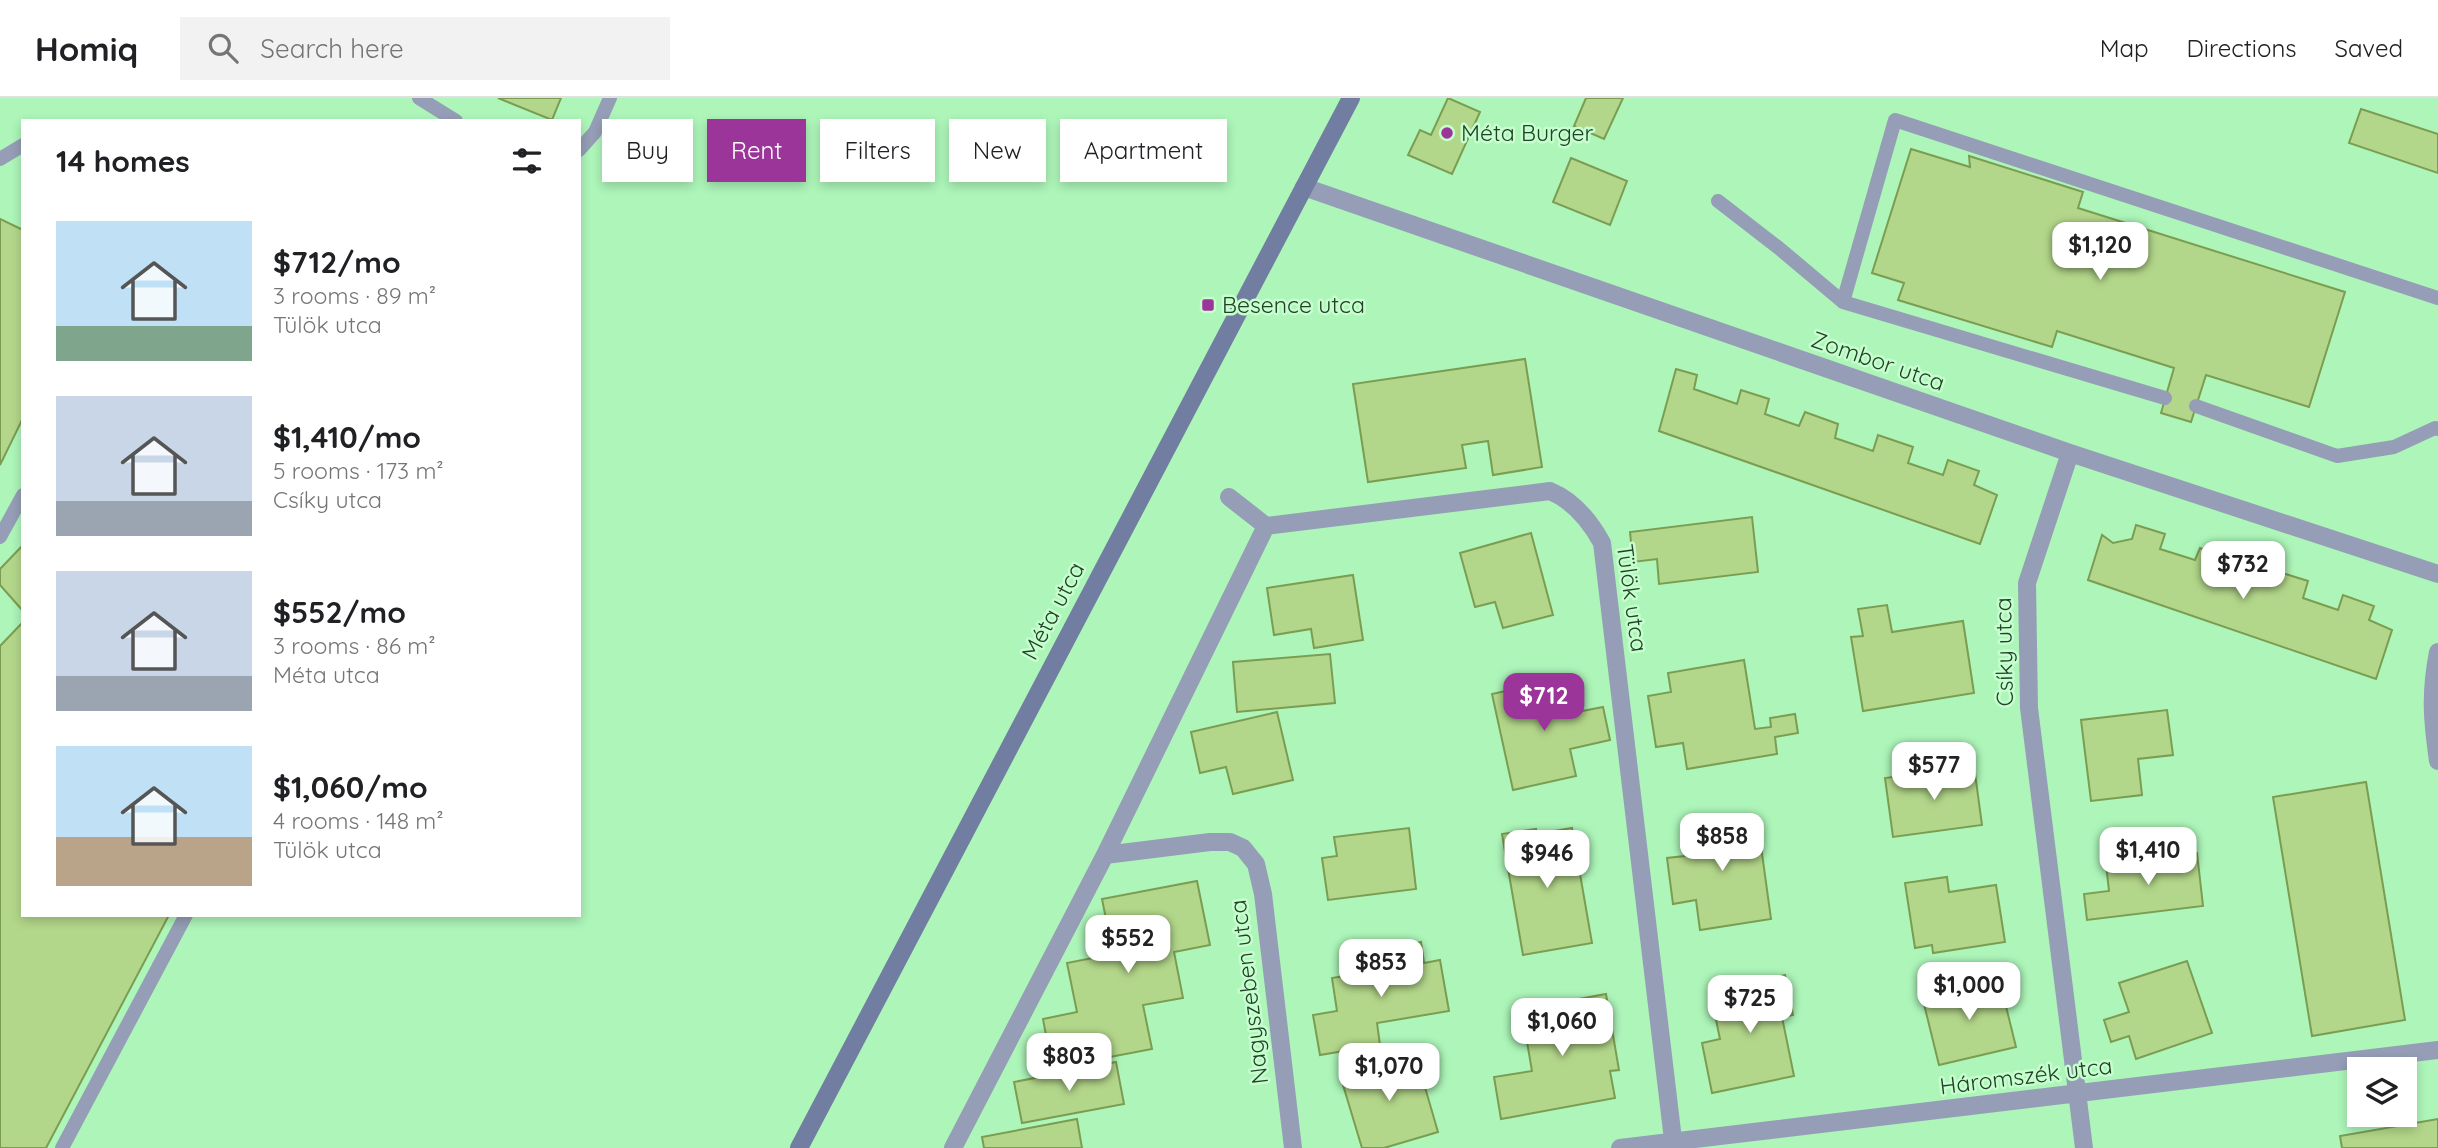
<!DOCTYPE html>
<html lang="en">
<head>
<meta charset="utf-8">
<style>
  :root { --surface:#fff; --page:#f2f2f2; --text:#202124; --muted:#757577; --line:#e0e0e0; --accent:#9c3599 }
  body { margin:0; font-family:Quicksand,sans-serif; background:var(--page); color:var(--text); height:100vh; display:flex; flex-direction:column; font-size:26px; white-space:nowrap }
  * { box-sizing:border-box; margin:0 }
  p { font-size:23px; color:var(--muted) }
  .icon { flex:none; width:38px; height:38px; fill:none; stroke:currentColor; stroke-width:2; stroke-linecap:round; stroke-linejoin:round }
  .map { position:relative; flex:1; overflow:hidden }
  .side { position:absolute; left:21px; top:21px; width:560px; height:798px; display:flex; flex-direction:column; background:var(--surface); border-radius:0px; box-shadow:0 4px 10px #0003 }
  .side>* { flex:none }
  .banner { position:absolute; left:602px; top:21px; width:665px; height:63px; display:flex; gap:14px }
  .fabs { position:absolute; left:2347px; top:959px; display:grid; gap:14px }
  .fabs a { display:grid; place-items:center; width:70px; height:70px; border-radius:0px; background:var(--surface); box-shadow:0 4px 10px #0003; font-size:35px }
  .price { position:absolute; translate:-50% -60px; padding:0 16px; border-radius:14px; background:#fff; color:#222; font-size:23px; line-height:46px; filter:drop-shadow(0 2px 4px #0008) }
  .price::after { content:''; position:absolute; left:50%; top:42px; width:21px; height:16px; margin-left:-10px; background:inherit; clip-path:polygon(0 0,100% 0,50% 100%) }
  .price.selected { background:var(--accent); color:#fff }
  ul { padding:0; list-style:none }
  li { display:flex; align-items:center; gap:21px; height:175px; padding:0 35px }
  li span { display:grid; place-items:center; flex:none; width:196px; height:140px; border-radius:0px; color:#555 }
  li>.icon { margin-inline-start:auto }
  span .icon { width:84px; height:84px; fill:#fffc; stroke-width:1 }
  li b { font-size:30px }
  h2 { display:flex; justify-content:space-between; align-items:center; height:84px; padding:0 35px; font-size:30px }
  .tag { padding:0 24px; border-radius:0px; background:var(--surface); box-shadow:0 4px 10px #0003; font-size:24px; line-height:63px }
  .tag.selected { background:var(--accent); color:#fff }
  header { display:flex; align-items:center; gap:42px; box-sizing:border-box; height:98px; padding:0 35px; background:var(--surface); border-bottom:2px solid var(--line) }
  header strong { font-size:33px }
  nav { display:flex; gap:38px; margin-inline-start:auto; font-size:24px }
  .search { width:490px; height:63px; background:var(--page); display:flex; align-items:center; gap:18px; box-sizing:border-box; padding:0 24px; border-radius:0px; color:var(--muted); font-size:26px }
  .map>svg:first-child { display:block }
</style>
</head>
<body>
<header>
<strong>Homiq</strong>
<div class="search"><svg class="icon" aria-label="search" viewBox="0 0 24 24"><circle cx="10" cy="10" r="6"/><path d="M15 15l6 6"/></svg>Search here</div>
<nav><a>Map</a><a>Directions</a><a>Saved</a></nav>
</header>
<div class="map">
<svg width="2438" height="1050" viewBox="0 0 2438 1050">
  <rect width="100%" height="100%" fill="#adf5b9"/>
  <!-- building -->
  <path fill="#b3d78a" stroke="#7b9d52" stroke-width="2" d="M 498,0 L 561,0 L 552,22 Z
    M 1448,0 L 1480,14 L 1452,76 L 1408,57 L 1420,32 L 1431,37 Z
    M 1586,0 L 1623,0 L 1604,41 L 1574,28 Z
    M 2361,11 L 2438,36 L 2438,75 L 2349,45 Z
    M 1911,51 L 1970,69 L 1969,58 L 2083,94 L 2078,110 L 2345,194 L 2309,309 L 2206,277 L 2191,324 L 2161,315 L 2174,270 L 2057,233 L 2052,249 L 1898,202 L 1904,185 L 1872,175 Z
    M 1571,60 L 1627,83 L 1610,127 L 1553,104 Z
    M 0,121 L 23,132 L 23,320 L 0,367 Z
    M 1525,261 L 1542,369 L 1493,377 L 1488,343 L 1462,347 L 1466,370 L 1368,384 L 1353,286 Z
    M 1676,271 L 1697,277 L 1694,291 L 1737,306 L 1741,292 L 1769,301 L 1765,316 L 1799,328 L 1805,314 L 1838,326 L 1835,340 L 1873,353 L 1878,337 L 1913,349 L 1908,365 L 1943,377 L 1948,362 L 1979,373 L 1974,387 L 1997,397 L 1980,446 L 1659,333 Z
    M 1752,419 L 1758,474 L 1659,486 L 1657,461 L 1633,464 L 1630,434 Z
    M 2136,427 L 2165,436 L 2160,451 L 2195,462 L 2200,450 L 2233,461 L 2230,474 L 2247,481 L 2267,488 L 2273,472 L 2308,483 L 2303,500 L 2338,512 L 2343,497 L 2374,508 L 2369,522 L 2392,532 L 2376,581 L 2088,482 L 2102,437 L 2113,445 L 2132,441 Z
    M 1531,435 L 1553,517 L 1503,530 L 1495,504 L 1475,509 L 1460,455 Z
    M 23,447 L 23,513 L 0,487 L 0,471 Z
    M 1353,477 L 1363,542 L 1314,550 L 1311,531 L 1274,537 L 1267,490 Z
    M 1887,507 L 1892,534 L 1963,523 L 1974,595 L 1863,613 L 1851,539 L 1863,538 L 1858,511 Z
    M 23,524 L 23,817 L 169,817 L 46,1050 L 0,1050 L 0,548 Z
    M 1330,556 L 1335,605 L 1237,614 L 1233,564 Z
    M 1744,562 L 1755,631 L 1771,629 L 1770,620 L 1795,616 L 1798,635 L 1775,639 L 1777,656 L 1687,671 L 1683,645 L 1656,649 L 1648,598 L 1671,594 L 1668,575 Z
    M 1560,581 L 1567,616 L 1603,609 L 1610,642 L 1570,651 L 1576,678 L 1513,692 L 1492,596 Z
    M 2167,612 L 2173,657 L 2138,661 L 2142,697 L 2091,703 L 2081,622 Z
    M 1277,614 L 1293,682 L 1233,696 L 1226,669 L 1200,675 L 1191,634 Z
    M 1974,668 L 1982,727 L 1893,739 L 1885,680 Z
    M 2366,684 L 2405,922 L 2312,938 L 2273,699 Z
    M 1757,719 L 1771,821 L 1700,832 L 1696,802 L 1673,806 L 1667,760 L 1685,758 L 1681,729 Z
    M 1409,730 L 1416,791 L 1328,802 L 1322,760 L 1337,758 L 1334,739 Z
    M 1572,730 L 1592,845 L 1523,857 L 1502,736 L 1536,731 L 1537,736 Z
    M 2197,755 L 2203,808 L 2087,822 L 2084,796 L 2109,793 L 2106,766 Z
    M 1947,779 L 1949,794 L 1996,787 L 2005,844 L 1933,855 L 1932,847 L 1915,850 L 1905,785 Z
    M 1197,783 L 1210,847 L 1174,854 L 1183,900 L 1143,907 L 1152,951 L 1052,970 L 1043,921 L 1077,914 L 1067,865 L 1113,856 L 1102,801 Z
    M 1421,844 L 1424,865 L 1440,862 L 1449,913 L 1377,925 L 1380,947 L 1320,957 L 1313,917 L 1337,913 L 1332,880 L 1379,872 L 1376,852 Z
    M 2187,863 L 2212,935 L 2136,961 L 2129,938 L 2111,944 L 2104,922 L 2129,914 L 2119,885 Z
    M 1785,877 L 1793,917 L 1782,919 L 1794,978 L 1712,995 L 1702,945 L 1720,941 L 1710,893 Z
    M 1999,880 L 2016,949 L 1939,967 L 1922,898 Z
    M 1606,896 L 1619,972 L 1610,973 L 1615,1000 L 1501,1021 L 1494,979 L 1532,973 L 1521,909 L 1545,904 L 1546,907 Z
    M 1415,955 L 1438,1034 L 1384,1050 L 1362,1050 L 1340,977 Z
    M 1116,964 L 1124,1006 L 1022,1025 L 1014,984 Z
    M 1077,1021 L 1082,1050 L 984,1050 L 982,1039 Z
    M 2438,1021 L 2438,1050 L 2342,1050 L 2340,1038 Z"/>
  <g fill="none" stroke-linecap="round" stroke-linejoin="round">
    <!-- service -->
    <path stroke="#959eb6" stroke-width="14" d="M 419,0 L 456,23
      M 579,52 L 595,34 L 610,0
      M 0,61 L 23,47
      M 1718,103 L 1780,151 L 1843,204 L 2165,300
      M 1843,204 L 1895,22 L 2438,200
      M 2196,308 L 2337,358 L 2394,349 L 2435,330 L 2438,331
      M 0,439 L 23,397
      M 62,1050 L 186,817"/>
    <!-- minor -->
    <path stroke="#959eb6" stroke-width="18" d="M 1304,89 L 2070,355 L 2438,476
      M 2070,355 L 2027,485 L 2029,610 L 2084,1050
      M 1229,399 L 1266,428 L 1550,393 C 1574,403 1590,423 1602,445 L 1674,1050
      M 2438,554 C 2430,595 2432,621 2438,663
      M 1105,757 L 1210,744 L 1230,744 L 1243,750 L 1256,766 L 1263,796 L 1293,1050
      M 953,1050 L 1105,757 L 1266,428
      M 1620,1050 L 2438,952"/>
    <!-- secondary -->
    <path stroke="#717ea1" stroke-width="18" d="M 799,1050 L 1351,0"/>
  </g>
  <!-- markers -->
  <g fill="#9c3599" stroke="#c6ffce" stroke-width="2.5">
    <circle cx="1447" cy="35" r="7"/>
    <rect x="1201" y="200" width="14" height="14" rx="3.5"/>
  </g>
  <g text-anchor="middle" stroke-width="5" stroke-linejoin="round" paint-order="stroke">
    <!-- poi labels -->
    <g font-size="23" fill="#234028" stroke="#c6ffce" text-anchor="start">
      <text x="1461" y="43">Méta Burger</text>
      <text x="1222" y="215">Besence utca</text>
    </g>
    <!-- street labels -->
    <g font-size="23" fill="#234028" stroke="#c6ffce">
      <text transform="translate(1878 263) rotate(19)" y="8">Zombor utca</text>
      <text transform="translate(1632 500) rotate(82)" y="8">Tülök utca</text>
      <text transform="translate(1053 513) rotate(-62)" y="8">Méta utca</text>
      <text transform="translate(2004 554) rotate(-91)" y="8">Csíky utca</text>
      <text transform="translate(1249 894) rotate(-97)" y="8">Nagyszeben utca</text>
      <text transform="translate(2026 978) rotate(-7)" y="8">Háromszék utca</text>
    </g>
  </g>
</svg>
<div class="fabs">
<a><svg class="icon" aria-label="layers" viewBox="0 0 24 24"><path d="M12 4l9 5-9 5-9-5zM3 14l9 5 9-5"/></svg></a>
</div>
<b class="price" style="left:2100px;top:184px">$1,120</b>
<b class="price" style="left:2243px;top:503px">$732</b>
<b class="price selected" style="left:1544px;top:635px">$712</b>
<b class="price" style="left:1934px;top:704px">$577</b>
<b class="price" style="left:1722px;top:775px">$858</b>
<b class="price" style="left:2148px;top:789px">$1,410</b>
<b class="price" style="left:1547px;top:792px">$946</b>
<b class="price" style="left:1128px;top:877px">$552</b>
<b class="price" style="left:1381px;top:901px">$853</b>
<b class="price" style="left:1969px;top:924px">$1,000</b>
<b class="price" style="left:1750px;top:937px">$725</b>
<b class="price" style="left:1562px;top:960px">$1,060</b>
<b class="price" style="left:1069px;top:995px">$803</b>
<b class="price" style="left:1389px;top:1005px">$1,070</b>
<div class="banner">
<a class="tag">Buy</a>
<a class="tag selected">Rent</a>
<a class="tag">Filters</a>
<a class="tag">New</a>
<a class="tag">Apartment</a>
</div>
<section class="side">
<h2>14 homes<svg class="icon" aria-label="filters" viewBox="0 0 24 24"><path d="M4 7h16M4 17h16"/><circle cx="9" cy="7" r="2"/><circle cx="15" cy="17" r="2"/></svg></h2>
<ul>
<li><span style="background:linear-gradient(#bfe0f5 75%,#7fa58c 0)"><svg class="icon" aria-label="home" viewBox="0 0 24 24"><path d="M3 11l9-7 9 7M6 9v11h12V9"/></svg></span><div><b>$712/mo</b><p>3 rooms · 89 m²</p><p>Tülök utca</p></div></li>
<li><span style="background:linear-gradient(#c9d6e8 75%,#9aa5b1 0)"><svg class="icon" aria-label="home" viewBox="0 0 24 24"><path d="M3 11l9-7 9 7M6 9v11h12V9"/></svg></span><div><b>$1,410/mo</b><p>5 rooms · 173 m²</p><p>Csíky utca</p></div></li>
<li><span style="background:linear-gradient(#c9d6e8 75%,#9aa5b1 0)"><svg class="icon" aria-label="home" viewBox="0 0 24 24"><path d="M3 11l9-7 9 7M6 9v11h12V9"/></svg></span><div><b>$552/mo</b><p>3 rooms · 86 m²</p><p>Méta utca</p></div></li>
<li><span style="background:linear-gradient(#bfe0f5 65%,#b9a48a 0)"><svg class="icon" aria-label="home" viewBox="0 0 24 24"><path d="M3 11l9-7 9 7M6 9v11h12V9"/></svg></span><div><b>$1,060/mo</b><p>4 rooms · 148 m²</p><p>Tülök utca</p></div></li>
</ul>
</section>
</div>
</body>
</html>
